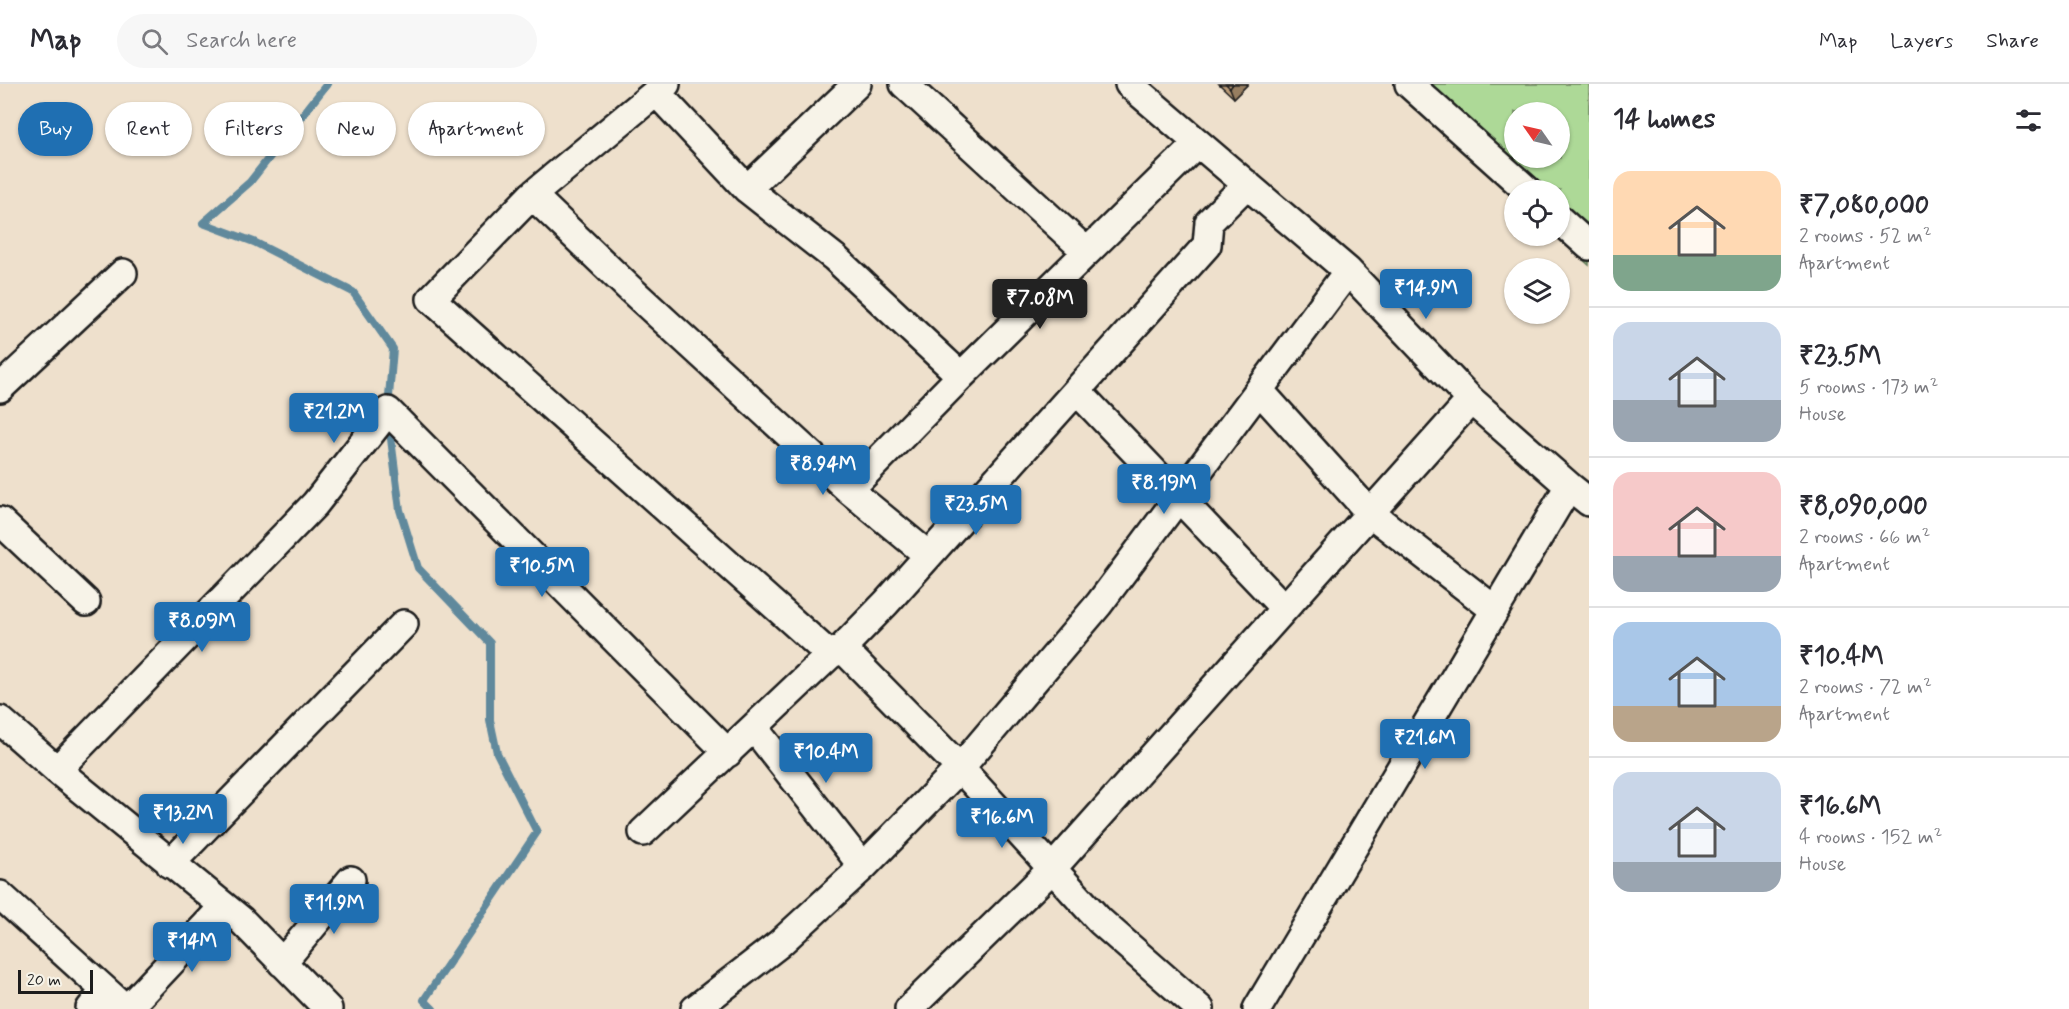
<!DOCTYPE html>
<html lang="en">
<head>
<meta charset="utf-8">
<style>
  :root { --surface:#fff; --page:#f7f7f7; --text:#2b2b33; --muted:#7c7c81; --line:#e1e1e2; --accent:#1f6fb2 }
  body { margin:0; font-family:Mynerve,sans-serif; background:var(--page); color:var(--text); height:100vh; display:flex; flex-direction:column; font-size:22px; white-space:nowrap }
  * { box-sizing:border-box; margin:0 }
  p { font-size:20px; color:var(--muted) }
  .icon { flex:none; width:33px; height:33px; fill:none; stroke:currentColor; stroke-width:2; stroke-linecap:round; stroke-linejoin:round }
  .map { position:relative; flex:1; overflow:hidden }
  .details { display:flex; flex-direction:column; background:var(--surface); width:480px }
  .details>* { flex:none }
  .hud { position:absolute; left:18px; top:18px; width:570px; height:54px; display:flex; gap:12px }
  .needle { width:39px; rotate:304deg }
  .buttons { position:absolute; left:1504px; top:18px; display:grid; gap:12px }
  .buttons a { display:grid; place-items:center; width:66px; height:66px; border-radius:50%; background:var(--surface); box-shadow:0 2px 4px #0004; font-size:30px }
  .scale { position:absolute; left:18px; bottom:15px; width:75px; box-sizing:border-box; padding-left:6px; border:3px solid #1c1c1c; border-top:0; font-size:16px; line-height:21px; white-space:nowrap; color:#1c1c1c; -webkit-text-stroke:4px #f7f3e8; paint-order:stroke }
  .price { position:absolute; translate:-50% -51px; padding:0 14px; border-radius:6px; background:var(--accent); color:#fff; font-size:20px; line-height:39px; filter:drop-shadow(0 2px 3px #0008) }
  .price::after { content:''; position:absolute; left:50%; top:36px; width:18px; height:14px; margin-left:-9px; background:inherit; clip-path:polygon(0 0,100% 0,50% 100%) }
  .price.current { background:#222; color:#fff }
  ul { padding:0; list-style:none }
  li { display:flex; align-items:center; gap:18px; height:150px; padding:0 24px }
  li+li { border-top:2px solid var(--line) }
  li span { display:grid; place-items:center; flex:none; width:168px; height:120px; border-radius:18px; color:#555 }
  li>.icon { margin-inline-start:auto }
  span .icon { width:72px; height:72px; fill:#fffc; stroke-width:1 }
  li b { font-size:26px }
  h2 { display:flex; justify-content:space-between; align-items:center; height:72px; padding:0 24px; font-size:26px }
  .tag { padding:0 21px; border-radius:27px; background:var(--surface); box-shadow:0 2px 4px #0004; font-size:21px; line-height:54px }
  .tag.current { background:var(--accent); color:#fff }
  header { display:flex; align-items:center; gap:36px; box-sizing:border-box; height:84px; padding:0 30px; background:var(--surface); border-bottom:2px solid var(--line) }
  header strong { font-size:28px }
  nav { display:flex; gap:33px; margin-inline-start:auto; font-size:21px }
  .search { width:420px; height:54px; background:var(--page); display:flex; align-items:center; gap:15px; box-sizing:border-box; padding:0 21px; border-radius:33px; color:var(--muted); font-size:22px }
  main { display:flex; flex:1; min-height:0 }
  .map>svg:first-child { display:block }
</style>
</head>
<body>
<header>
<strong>Map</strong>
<div class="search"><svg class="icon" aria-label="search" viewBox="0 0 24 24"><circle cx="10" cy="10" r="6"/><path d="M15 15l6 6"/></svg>Search here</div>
<nav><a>Map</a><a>Layers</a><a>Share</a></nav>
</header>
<main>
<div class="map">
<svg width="1589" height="925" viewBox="0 0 1589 925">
  <rect width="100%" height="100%" fill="#eee0cc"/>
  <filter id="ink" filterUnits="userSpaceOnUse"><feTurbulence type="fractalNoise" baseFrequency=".0167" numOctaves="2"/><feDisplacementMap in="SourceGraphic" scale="12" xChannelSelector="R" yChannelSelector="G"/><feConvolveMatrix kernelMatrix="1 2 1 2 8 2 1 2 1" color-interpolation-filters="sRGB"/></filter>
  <g filter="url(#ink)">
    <!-- green -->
    <path fill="#add997" stroke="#647a5a" stroke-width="1.5" fill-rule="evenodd" d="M 1405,0 L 1589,0 L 1589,181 L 1556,152 L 1560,152 L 1560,106 L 1515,106 L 1515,115 L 1398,9 ZM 1515,28 L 1560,28 L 1560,74 L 1515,74 Z"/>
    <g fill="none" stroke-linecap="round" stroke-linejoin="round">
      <!-- stream -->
      <path stroke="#61899c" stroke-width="8" d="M 327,0 L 250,98 L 203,139 L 254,158 L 353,208 L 393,265 L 388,324
        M 389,339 L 400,426 L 418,484 L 490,559 L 490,636 L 497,669 L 537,748 L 424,916 L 433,925"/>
      <defs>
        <path id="street" d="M 666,0 L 532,111 L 628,203 L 849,406 L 961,292 L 835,174 L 747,105 L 857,0
          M 904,0 L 1087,168 L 1198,59
          M 1409,0 L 1527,106
          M 656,8 L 747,105
          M 532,111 L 431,215 L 830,571
          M 1560,136 L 1589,162
          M 1348,187 L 1471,316
          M 961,292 L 1087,168
          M 0,304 L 123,189
          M 1259,306 L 1370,429 L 1495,526
          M 1077,307 L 1284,524
          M 849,406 L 928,471
          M 0,437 L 86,518
          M 842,564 L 960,684 L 1100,837 L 1200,925
          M 0,636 L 57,686 L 241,836 L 328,925
          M 754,644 L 863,783
          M 57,686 L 315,420 L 388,327 L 728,669
          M 643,748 L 830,571 L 842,564 L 886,519 L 1207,161 L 1209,138 L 1247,100
          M 170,780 L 404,540
          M 0,811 L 126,925
          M 282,879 L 351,796
          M 90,925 L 105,906
          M 127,925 L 224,822
          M 695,925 L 779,860 L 863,783 L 960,684 L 1099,520 L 1348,187 L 1129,0
          M 909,925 L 1051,786 L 1471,316 L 1569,402
          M 1257,925 L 1569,402 L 1589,418"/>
      </defs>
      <!-- street casing -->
      <use href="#street" stroke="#1c1c1c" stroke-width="32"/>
      <!-- street -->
      <use href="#street" stroke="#f7f3e8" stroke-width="27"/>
    </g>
    <!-- wall -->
    <path fill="#ba9b77" stroke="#1c1c1c" stroke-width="1.5" d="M 1219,0 L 1248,0 L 1234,14 Z"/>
    <!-- shaded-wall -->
    <path fill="#977e61" stroke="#1c1c1c" stroke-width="1.5" d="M 1233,0 L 1248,0 L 1234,14 L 1230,4 Z"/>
    <!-- building -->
    <path fill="#d8b48a" stroke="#1c1c1c" stroke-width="1.5" d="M 1226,0 L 1233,0 L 1230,4 Z"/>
  </g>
</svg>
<div class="buttons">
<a><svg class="needle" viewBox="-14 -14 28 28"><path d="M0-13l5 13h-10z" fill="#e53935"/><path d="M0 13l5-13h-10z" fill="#7c7c81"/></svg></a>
<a><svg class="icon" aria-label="locate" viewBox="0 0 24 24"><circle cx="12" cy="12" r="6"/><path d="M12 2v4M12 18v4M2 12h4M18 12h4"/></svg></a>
<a><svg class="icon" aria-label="layers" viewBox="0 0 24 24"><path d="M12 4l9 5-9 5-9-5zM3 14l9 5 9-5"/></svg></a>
</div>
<div class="scale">20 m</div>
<b class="price" style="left:1426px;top:236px">₹14.9M</b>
<b class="price current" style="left:1040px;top:246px">₹7.08M</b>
<b class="price" style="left:334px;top:360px">₹21.2M</b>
<b class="price" style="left:823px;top:412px">₹8.94M</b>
<b class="price" style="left:1164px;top:431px">₹8.19M</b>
<b class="price" style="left:976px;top:452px">₹23.5M</b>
<b class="price" style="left:542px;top:514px">₹10.5M</b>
<b class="price" style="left:202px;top:569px">₹8.09M</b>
<b class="price" style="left:1425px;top:686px">₹21.6M</b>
<b class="price" style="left:826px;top:700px">₹10.4M</b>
<b class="price" style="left:183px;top:761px">₹13.2M</b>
<b class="price" style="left:1002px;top:765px">₹16.6M</b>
<b class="price" style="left:334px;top:851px">₹11.9M</b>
<b class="price" style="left:192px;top:889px">₹14M</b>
<div class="hud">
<a class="tag current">Buy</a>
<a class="tag">Rent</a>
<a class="tag">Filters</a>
<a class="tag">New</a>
<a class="tag">Apartment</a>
</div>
</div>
<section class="details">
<h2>14 homes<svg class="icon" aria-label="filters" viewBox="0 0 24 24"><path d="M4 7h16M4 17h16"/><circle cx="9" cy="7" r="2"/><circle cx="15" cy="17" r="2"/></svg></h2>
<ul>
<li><span style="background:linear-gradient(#ffd9b3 70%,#7fa58c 0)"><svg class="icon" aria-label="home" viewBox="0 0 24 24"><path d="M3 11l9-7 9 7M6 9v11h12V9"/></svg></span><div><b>₹7,080,000</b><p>2 rooms · 52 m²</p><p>Apartment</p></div></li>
<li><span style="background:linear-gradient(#c9d6e8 65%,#9aa5b1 0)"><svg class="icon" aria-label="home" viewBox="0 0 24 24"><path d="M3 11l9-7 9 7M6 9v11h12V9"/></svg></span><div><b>₹23.5M</b><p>5 rooms · 173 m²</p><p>House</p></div></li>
<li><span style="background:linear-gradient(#f6c9c9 70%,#9aa5b1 0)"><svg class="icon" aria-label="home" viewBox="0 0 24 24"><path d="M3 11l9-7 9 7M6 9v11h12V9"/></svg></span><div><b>₹8,090,000</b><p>2 rooms · 66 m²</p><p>Apartment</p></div></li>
<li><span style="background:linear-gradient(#a9c7e8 70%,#b9a48a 0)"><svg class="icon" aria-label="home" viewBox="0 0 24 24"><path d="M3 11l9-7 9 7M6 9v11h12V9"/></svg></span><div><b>₹10.4M</b><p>2 rooms · 72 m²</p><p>Apartment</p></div></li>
<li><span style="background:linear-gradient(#c9d6e8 75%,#9aa5b1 0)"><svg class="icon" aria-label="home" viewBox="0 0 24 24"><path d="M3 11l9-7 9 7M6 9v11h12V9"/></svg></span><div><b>₹16.6M</b><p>4 rooms · 152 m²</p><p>House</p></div></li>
</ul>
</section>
</main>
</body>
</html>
